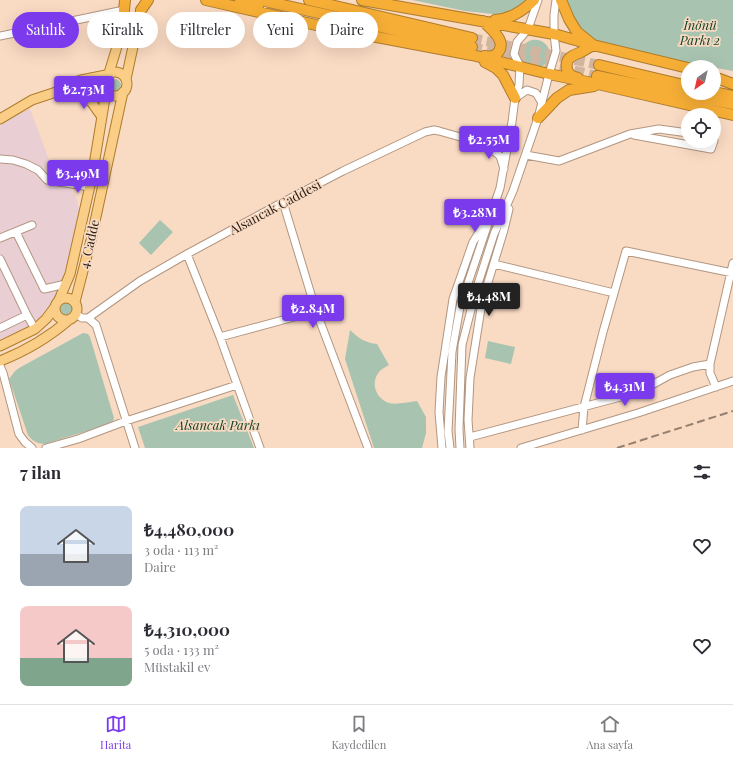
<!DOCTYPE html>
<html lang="tr">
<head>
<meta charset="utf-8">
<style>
  :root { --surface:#fff; --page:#f7f7f7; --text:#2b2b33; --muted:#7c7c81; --line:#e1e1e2; --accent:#7c3aed }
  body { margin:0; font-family:"Playfair Display",serif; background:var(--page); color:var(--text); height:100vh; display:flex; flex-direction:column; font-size:15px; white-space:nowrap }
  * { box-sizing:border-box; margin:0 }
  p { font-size:13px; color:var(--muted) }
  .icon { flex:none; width:22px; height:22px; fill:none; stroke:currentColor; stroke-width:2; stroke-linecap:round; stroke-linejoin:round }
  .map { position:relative; height:448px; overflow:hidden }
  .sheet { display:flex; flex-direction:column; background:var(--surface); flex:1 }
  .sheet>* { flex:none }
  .banner { position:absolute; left:12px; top:12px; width:400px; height:36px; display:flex; gap:8px }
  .needle { width:26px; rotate:214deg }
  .fabs { position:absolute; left:681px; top:60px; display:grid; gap:8px }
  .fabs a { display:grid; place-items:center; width:40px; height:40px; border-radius:50%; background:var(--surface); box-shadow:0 4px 16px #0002; font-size:20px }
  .price { position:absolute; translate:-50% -34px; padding:0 9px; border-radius:4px; background:var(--accent); color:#fff; font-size:13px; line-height:26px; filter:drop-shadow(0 1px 2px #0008) }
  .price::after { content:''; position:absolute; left:50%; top:24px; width:12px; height:9px; margin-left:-6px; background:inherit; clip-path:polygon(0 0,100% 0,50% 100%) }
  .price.current { background:#222; color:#fff }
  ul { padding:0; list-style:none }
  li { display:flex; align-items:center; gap:12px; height:100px; padding:0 20px }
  li span { display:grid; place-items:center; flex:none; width:112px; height:80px; border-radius:8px; color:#555 }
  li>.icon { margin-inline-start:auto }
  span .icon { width:48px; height:48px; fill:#fffc; stroke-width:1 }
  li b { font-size:17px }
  h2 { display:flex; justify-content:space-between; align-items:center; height:48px; padding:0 20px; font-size:17px }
  .tag { padding:0 14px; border-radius:18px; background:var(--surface); box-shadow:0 4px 16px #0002; font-size:14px; line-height:36px }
  .tag.current { background:var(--accent); color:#fff }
  .tab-bar { display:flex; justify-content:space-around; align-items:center; height:56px; border-top:1px solid var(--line); background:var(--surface); font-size:11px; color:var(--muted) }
  .tab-bar a { display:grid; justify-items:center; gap:2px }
  .tab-bar .current { color:var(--accent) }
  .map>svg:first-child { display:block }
</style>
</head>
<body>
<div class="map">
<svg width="733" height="448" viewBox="0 0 733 448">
  <rect width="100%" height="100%" fill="#f9dac3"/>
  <!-- industrial -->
  <path fill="#e9cfd4" d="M 30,109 L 57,181 L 70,189 L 76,197 L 79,208 L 79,219 L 57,299 L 50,313 L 0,348 L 0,121 Z"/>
  <!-- green -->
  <path fill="#a8c4b0" d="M 412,0 L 526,0 L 519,8 L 502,15 L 465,11 Z
    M 567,0 L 733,0 L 733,71 L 620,50 L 591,40 L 574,18 Z
    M 532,40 C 550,38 556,58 541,67 L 523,63 C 518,53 521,43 532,40 Z
    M109 85a6 6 0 1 1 12 0a6 6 0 1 1-12 0Z
    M 160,220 L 173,232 L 151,255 L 139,243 Z
    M60 309a7 7 0 1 1 14 0a7 7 0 1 1-14 0Z
    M 350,330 C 358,338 366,343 377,344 L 389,365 C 386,367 381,369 379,372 C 370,383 376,399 389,403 C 396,405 409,402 417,401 L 426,417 L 426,433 L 422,448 L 374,448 L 345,359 Z
    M 83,333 L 88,334 L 90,337 L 114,418 L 113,421 L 109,424 L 45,444 C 38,444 32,441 28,435 L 9,379 L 15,371 L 19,368 Z
    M 488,341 L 515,347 L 511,364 L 485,358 Z
    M 233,395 L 254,448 L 145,448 L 138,427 Z"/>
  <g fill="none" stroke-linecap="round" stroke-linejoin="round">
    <!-- highway-tunnel -->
    <path stroke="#d0b5a1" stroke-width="10" stroke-dasharray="10 5" stroke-linecap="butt" d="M 472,38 L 599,65
      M 472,47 L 597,76"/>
    <defs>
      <path id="minor" d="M 0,36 L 124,10
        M 515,98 L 527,90 L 536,93 L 542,103
        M 634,135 L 711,149 L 714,141
        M 485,144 L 500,140 L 511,129
        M 526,155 L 559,161 L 630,134 L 659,129 L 688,133
        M 0,159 L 13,160 L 26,164 L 38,170 L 47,180 L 90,187
        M 283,202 L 316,311 L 368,448
        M 16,232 L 44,289 L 66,284
        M 0,238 L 32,225
        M 187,254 L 220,337 L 260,448
        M 0,259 L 27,315 L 35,329
        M 494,264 L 614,293
        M 76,314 L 82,318 L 88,318 L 140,281 L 187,254 L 283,202 L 343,171 L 425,132 L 434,130 L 439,131 L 485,144 L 500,156 L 504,169
        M 88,318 L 96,325 L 135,448
        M 0,328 L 27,315
        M 220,337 L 316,311
        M 0,366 L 3,373 L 19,434 L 25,442 L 32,448
        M 716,387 L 710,373 L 710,364 L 733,263
        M 582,430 L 584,407 L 603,332 L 626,251 L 733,273
        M 470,437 L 624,396 L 648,387 L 670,375 L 693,367 L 710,364
        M 46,448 L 78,439 L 126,421 L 237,385
        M 442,448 L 439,412 L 441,377 L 453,299 L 473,242 L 487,220
        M 450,448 L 448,431 L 452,352 L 460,307 L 500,188 L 512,122 L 515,98 L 519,85 L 520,66 L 514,54 L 517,42 L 528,29 L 538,0
        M 460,448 L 459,429 L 462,345 L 476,290 L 494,234 L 513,191 L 538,118 L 549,74 L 556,51 L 554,34 L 554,15 L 556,0
        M 470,448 L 468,420 L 470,378 L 482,302 L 504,230 L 509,209
        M 521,448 L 638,413 L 733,381"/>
      <path id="major" d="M103 84a12 12 0 1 1 24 0a12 12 0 1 1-24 0Z
        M 109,73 L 119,40 L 124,10
        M 126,79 L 141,10
        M 65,89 C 78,94 91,92 105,90
        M 80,92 L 92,103 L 102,117
        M 0,119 L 32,100 L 65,89 L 72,83 L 81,80 L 106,75
        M55 309a11 11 0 1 1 22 0a11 11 0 1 1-22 0Z
        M 59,300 L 70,274 L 92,177 L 106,92
        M 75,302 L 91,240 L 123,92
        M 0,346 L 35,329 L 46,319 L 55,307
        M 0,361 C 26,351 49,337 70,319"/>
      <path id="highway" d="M 206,0 L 329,28 L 472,55 L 549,74 L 602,85 L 733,115
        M 240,0 L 258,6
        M 260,0 L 472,47
        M 309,0 L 472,38
        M 362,0 L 554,34 L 593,45 L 688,68
        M 561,0 L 569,19 L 577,32 L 593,45 C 588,48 583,51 579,53 C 571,56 565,59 567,69 C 568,74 573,77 578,78
        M 124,10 L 125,0
        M 141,10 L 148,0
        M 495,20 C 511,19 523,11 534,0
        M 483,21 C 490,28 506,40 499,51 C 496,57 490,57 484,56
        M 485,62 L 496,68 L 503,75 L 515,98
        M 599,65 L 688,86
        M 597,76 L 733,104
        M 714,77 L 733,84
        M 714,92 L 733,96
        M 538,118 L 557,98 L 569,90 L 594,86"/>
    </defs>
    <!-- minor casing -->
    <use href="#minor" stroke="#b29680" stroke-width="9"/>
    <!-- major casing -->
    <use href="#major" stroke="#af7c2b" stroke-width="11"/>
    <!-- highway casing -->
    <use href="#highway" stroke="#af7c2b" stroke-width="12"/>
    <!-- minor -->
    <use href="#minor" stroke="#fff" stroke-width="7"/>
    <!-- major -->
    <use href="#major" stroke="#face86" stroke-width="9"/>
    <!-- highway -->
    <use href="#highway" stroke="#f6ae36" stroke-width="10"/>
    <!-- rail -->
    <path stroke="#958070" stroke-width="2" stroke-dasharray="8 4" stroke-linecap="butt" d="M 617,448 L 733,411"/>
  </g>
  <g text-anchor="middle" stroke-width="3.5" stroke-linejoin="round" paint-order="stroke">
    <!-- park labels -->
    <g font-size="13" font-style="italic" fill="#0c3e23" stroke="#f9dac3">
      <text x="700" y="30">İnönü<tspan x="700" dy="15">Parkı 2</tspan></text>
      <text x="218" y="430">Alsancak Parkı</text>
    </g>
    <!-- street labels -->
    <g font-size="13" fill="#2a1f17" stroke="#f9dac3">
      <text transform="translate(275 207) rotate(-28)" y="5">Alsancak Caddesi</text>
      <text transform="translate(89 244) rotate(-77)" y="5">4. Cadde</text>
    </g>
  </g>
</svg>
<div class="fabs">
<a><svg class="needle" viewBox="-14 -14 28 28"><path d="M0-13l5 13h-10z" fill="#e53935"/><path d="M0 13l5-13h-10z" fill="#7c7c81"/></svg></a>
<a><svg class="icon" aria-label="locate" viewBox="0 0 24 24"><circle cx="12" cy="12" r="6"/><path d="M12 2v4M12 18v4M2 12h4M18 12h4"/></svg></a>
</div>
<b class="price" style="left:84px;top:110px">₺2.73M</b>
<b class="price" style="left:489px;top:160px">₺2.55M</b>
<b class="price" style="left:78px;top:194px">₺3.49M</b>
<b class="price" style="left:475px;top:233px">₺3.28M</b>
<b class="price current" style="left:489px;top:317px">₺4.48M</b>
<b class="price" style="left:313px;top:329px">₺2.84M</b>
<b class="price" style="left:625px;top:407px">₺4.31M</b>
<div class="banner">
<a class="tag current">Satılık</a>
<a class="tag">Kiralık</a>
<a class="tag">Filtreler</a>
<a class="tag">Yeni</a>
<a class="tag">Daire</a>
</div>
</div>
<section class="sheet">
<h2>7 ilan<svg class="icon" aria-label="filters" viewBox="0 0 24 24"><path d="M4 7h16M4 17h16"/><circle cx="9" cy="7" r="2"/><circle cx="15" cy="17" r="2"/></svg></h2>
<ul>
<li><span style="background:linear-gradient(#c9d6e8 60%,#9aa5b1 0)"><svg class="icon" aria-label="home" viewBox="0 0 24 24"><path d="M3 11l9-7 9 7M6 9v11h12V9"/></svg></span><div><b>₺4,480,000</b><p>3 oda · 113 m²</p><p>Daire</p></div><svg class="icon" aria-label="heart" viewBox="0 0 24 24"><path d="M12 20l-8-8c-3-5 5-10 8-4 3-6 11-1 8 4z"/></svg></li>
<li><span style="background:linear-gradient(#f6c9c9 65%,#7fa58c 0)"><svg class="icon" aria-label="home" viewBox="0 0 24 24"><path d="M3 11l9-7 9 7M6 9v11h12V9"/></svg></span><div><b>₺4,310,000</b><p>5 oda · 133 m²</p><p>Müstakil ev</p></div><svg class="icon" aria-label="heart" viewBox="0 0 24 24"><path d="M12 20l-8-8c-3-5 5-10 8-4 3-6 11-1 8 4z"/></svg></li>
</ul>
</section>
<nav class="tab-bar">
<a class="current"><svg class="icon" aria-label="map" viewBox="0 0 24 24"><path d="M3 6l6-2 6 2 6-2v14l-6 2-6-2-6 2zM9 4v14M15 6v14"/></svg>Harita</a>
<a><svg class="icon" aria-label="saved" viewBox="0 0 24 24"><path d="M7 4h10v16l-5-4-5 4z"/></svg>Kaydedilen</a>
<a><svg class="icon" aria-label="home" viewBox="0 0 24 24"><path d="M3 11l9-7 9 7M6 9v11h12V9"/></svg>Ana sayfa</a>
</nav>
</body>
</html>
